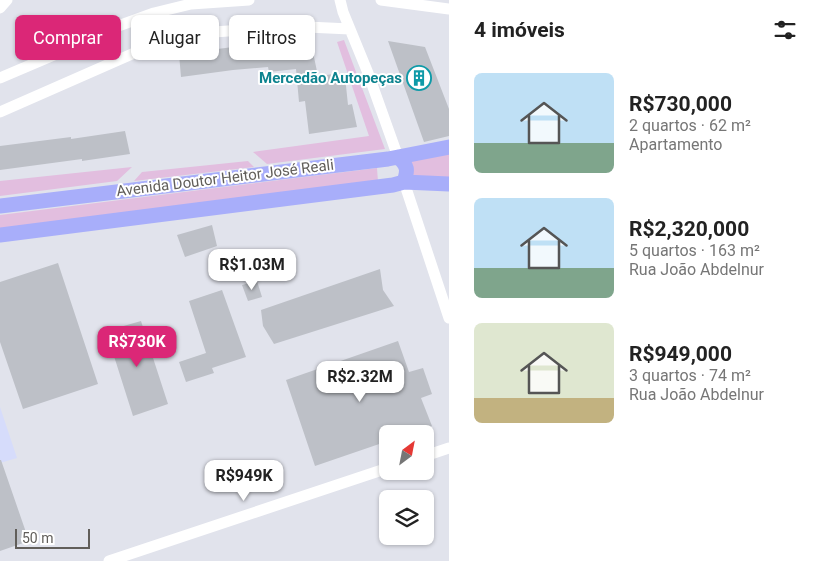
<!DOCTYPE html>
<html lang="pt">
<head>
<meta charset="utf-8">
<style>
  :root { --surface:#fff; --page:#f2f2f2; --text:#222; --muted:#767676; --accent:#db2777 }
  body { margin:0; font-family:Roboto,sans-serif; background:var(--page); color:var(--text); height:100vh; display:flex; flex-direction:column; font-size:19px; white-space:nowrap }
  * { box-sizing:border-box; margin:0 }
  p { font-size:16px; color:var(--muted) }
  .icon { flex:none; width:28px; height:28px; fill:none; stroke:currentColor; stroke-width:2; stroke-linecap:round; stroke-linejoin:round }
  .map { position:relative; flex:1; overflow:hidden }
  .details { display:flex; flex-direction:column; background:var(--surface); width:375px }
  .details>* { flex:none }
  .banner { position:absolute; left:15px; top:15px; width:359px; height:45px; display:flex; gap:10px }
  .needle { width:32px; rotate:32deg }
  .fabs { position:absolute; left:379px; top:425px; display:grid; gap:10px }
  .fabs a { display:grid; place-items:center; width:55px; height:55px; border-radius:8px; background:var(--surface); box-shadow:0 1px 4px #0004; font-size:25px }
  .scale { position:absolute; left:15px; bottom:12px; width:75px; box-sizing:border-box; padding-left:5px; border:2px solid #615e5a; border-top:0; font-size:14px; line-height:18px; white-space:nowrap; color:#615e5a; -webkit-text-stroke:4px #fff; paint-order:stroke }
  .price { position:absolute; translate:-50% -42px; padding:0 11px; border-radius:10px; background:#fff; color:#222; font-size:16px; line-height:32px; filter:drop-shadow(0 1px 2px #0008) }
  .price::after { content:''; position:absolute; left:50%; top:30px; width:15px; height:11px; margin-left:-8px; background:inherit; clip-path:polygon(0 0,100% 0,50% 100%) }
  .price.on { background:var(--accent); color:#fff }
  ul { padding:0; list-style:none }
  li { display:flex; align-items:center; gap:15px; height:125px; padding:0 25px }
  li span { display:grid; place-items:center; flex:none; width:140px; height:100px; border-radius:8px; color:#555 }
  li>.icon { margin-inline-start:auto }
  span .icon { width:60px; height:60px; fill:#fffc; stroke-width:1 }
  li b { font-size:21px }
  h2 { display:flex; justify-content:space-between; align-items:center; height:60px; padding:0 25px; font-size:21px }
  .tag { padding:0 18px; border-radius:8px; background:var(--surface); box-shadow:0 1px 4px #0004; font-size:18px; line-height:45px }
  .tag.on { background:var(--accent); color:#fff }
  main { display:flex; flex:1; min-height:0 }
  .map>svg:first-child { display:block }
</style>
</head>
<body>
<main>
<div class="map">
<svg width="449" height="561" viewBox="0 0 449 561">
  <rect width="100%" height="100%" fill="#e1e3ec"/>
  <!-- commercial -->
  <path fill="#d6dcfb" d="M 0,407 L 17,458 L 0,463 Z"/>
  <!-- green -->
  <path fill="#e2bedf" d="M 344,40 L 385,149 L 267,164 L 253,152 L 369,136 L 337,42 Z
    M 449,148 L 449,183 L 406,181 L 406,163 Z
    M 248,161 L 254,167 L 134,181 L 142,172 Z
    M 132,167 L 117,181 L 0,196 L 0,181 Z
    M 377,168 L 378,182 L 0,229 L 0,215 Z"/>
  <!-- building -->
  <path fill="#bdc0c7" d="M 388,41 L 425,47 L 449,109 L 449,136 L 424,142 Z
    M 311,43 L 318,76 L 342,73 L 346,86 L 348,105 L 352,104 L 357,127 L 309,134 L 305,101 L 299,102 L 296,69 L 269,72 L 268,67 L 233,70 L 181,77 L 179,54 L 256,44 L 257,50 Z
    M 125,131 L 130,154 L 82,161 L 82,159 L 0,170 L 0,146 L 71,137 L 71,139 Z
    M 212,225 L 217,246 L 185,257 L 177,235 Z
    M 58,263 L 98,384 L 23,409 L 0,342 L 0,282 Z
    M 380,269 L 383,290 L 394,306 L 274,344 L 263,326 L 261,310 Z
    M 257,281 L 262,297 L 248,301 L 242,285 Z
    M 222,290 L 246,357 L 212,368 L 214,373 L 186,382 L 179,362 L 206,353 L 189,301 Z
    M 141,321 L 168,404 L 133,416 L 106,331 Z
    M 398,341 L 409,372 L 423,368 L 432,394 L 421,398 L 432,426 L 410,434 L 388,434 L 388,441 L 315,466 L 286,380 Z
    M 0,460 L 1,460 L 29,541 L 0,551 Z"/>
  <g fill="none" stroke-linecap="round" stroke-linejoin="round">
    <!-- minor -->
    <path stroke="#fff" stroke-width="11" d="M 340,0 L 343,12 L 368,73 L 398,157
      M 381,0 L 449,9
      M 0,8 L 7,0
      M 0,78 L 54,55 L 110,29 L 154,13 L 191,4 L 249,0
      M 0,112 L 157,43 L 201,33 L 255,29 L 307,27 L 350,29
      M 404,182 L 449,318
      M 425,456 L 449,448
      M 109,561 L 388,468"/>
    <!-- major -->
    <path stroke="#a8aefa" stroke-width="15" d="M 398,157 C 408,166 408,170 404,182
      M 0,206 L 388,159 L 449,147
      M 0,235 L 393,185 L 404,182 L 449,184"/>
  </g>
  <!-- icons -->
  <defs>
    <symbol id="building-ring" viewBox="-11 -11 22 22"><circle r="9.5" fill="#fff" stroke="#0f9aa8" stroke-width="1.5"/><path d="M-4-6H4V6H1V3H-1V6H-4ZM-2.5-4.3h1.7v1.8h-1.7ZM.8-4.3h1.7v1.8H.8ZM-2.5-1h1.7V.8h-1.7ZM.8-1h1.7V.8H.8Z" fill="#0f9aa8"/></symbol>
  </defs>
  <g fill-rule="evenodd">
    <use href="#building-ring" x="405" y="64" width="28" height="28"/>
  </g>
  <g text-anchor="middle" stroke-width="4" stroke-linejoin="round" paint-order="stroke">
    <!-- culture labels -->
    <g font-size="15" font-weight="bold" fill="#0d838f" stroke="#fff" text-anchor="end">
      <text x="402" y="83">Mercedão Autopeças</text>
    </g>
    <!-- street labels -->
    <g font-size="15" fill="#615e5a" stroke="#fff">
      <text transform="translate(225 178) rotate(-7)" y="5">Avenida Doutor Heitor José Reali</text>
    </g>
  </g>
</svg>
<div class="fabs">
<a><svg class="needle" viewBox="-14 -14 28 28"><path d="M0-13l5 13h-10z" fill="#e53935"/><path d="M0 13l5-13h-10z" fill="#767676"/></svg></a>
<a><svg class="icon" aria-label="layers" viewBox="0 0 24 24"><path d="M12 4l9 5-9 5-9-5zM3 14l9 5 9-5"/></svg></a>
</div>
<div class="scale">50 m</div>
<b class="price" style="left:252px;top:291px">R$1.03M</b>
<b class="price on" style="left:137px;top:368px">R$730K</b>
<b class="price" style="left:360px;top:403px">R$2.32M</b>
<b class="price" style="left:244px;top:502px">R$949K</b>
<div class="banner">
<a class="tag on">Comprar</a>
<a class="tag">Alugar</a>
<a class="tag">Filtros</a>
</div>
</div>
<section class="details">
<h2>4 imóveis<svg class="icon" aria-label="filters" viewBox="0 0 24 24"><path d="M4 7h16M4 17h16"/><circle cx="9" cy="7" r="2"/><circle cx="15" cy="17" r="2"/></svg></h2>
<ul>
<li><span style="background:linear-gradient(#bfe0f5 70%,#7fa58c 0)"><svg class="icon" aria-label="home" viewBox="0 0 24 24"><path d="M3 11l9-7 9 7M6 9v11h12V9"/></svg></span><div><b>R$730,000</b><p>2 quartos · 62 m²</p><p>Apartamento</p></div></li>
<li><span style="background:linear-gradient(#bfe0f5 70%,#7fa58c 0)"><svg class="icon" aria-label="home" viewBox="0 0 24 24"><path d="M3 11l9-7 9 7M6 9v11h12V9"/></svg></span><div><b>R$2,320,000</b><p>5 quartos · 163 m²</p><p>Rua João Abdelnur</p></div></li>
<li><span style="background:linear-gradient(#dfe7d0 75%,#c2b280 0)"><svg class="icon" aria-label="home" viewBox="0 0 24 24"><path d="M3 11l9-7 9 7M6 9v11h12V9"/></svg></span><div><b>R$949,000</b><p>3 quartos · 74 m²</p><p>Rua João Abdelnur</p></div></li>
</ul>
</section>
</main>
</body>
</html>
